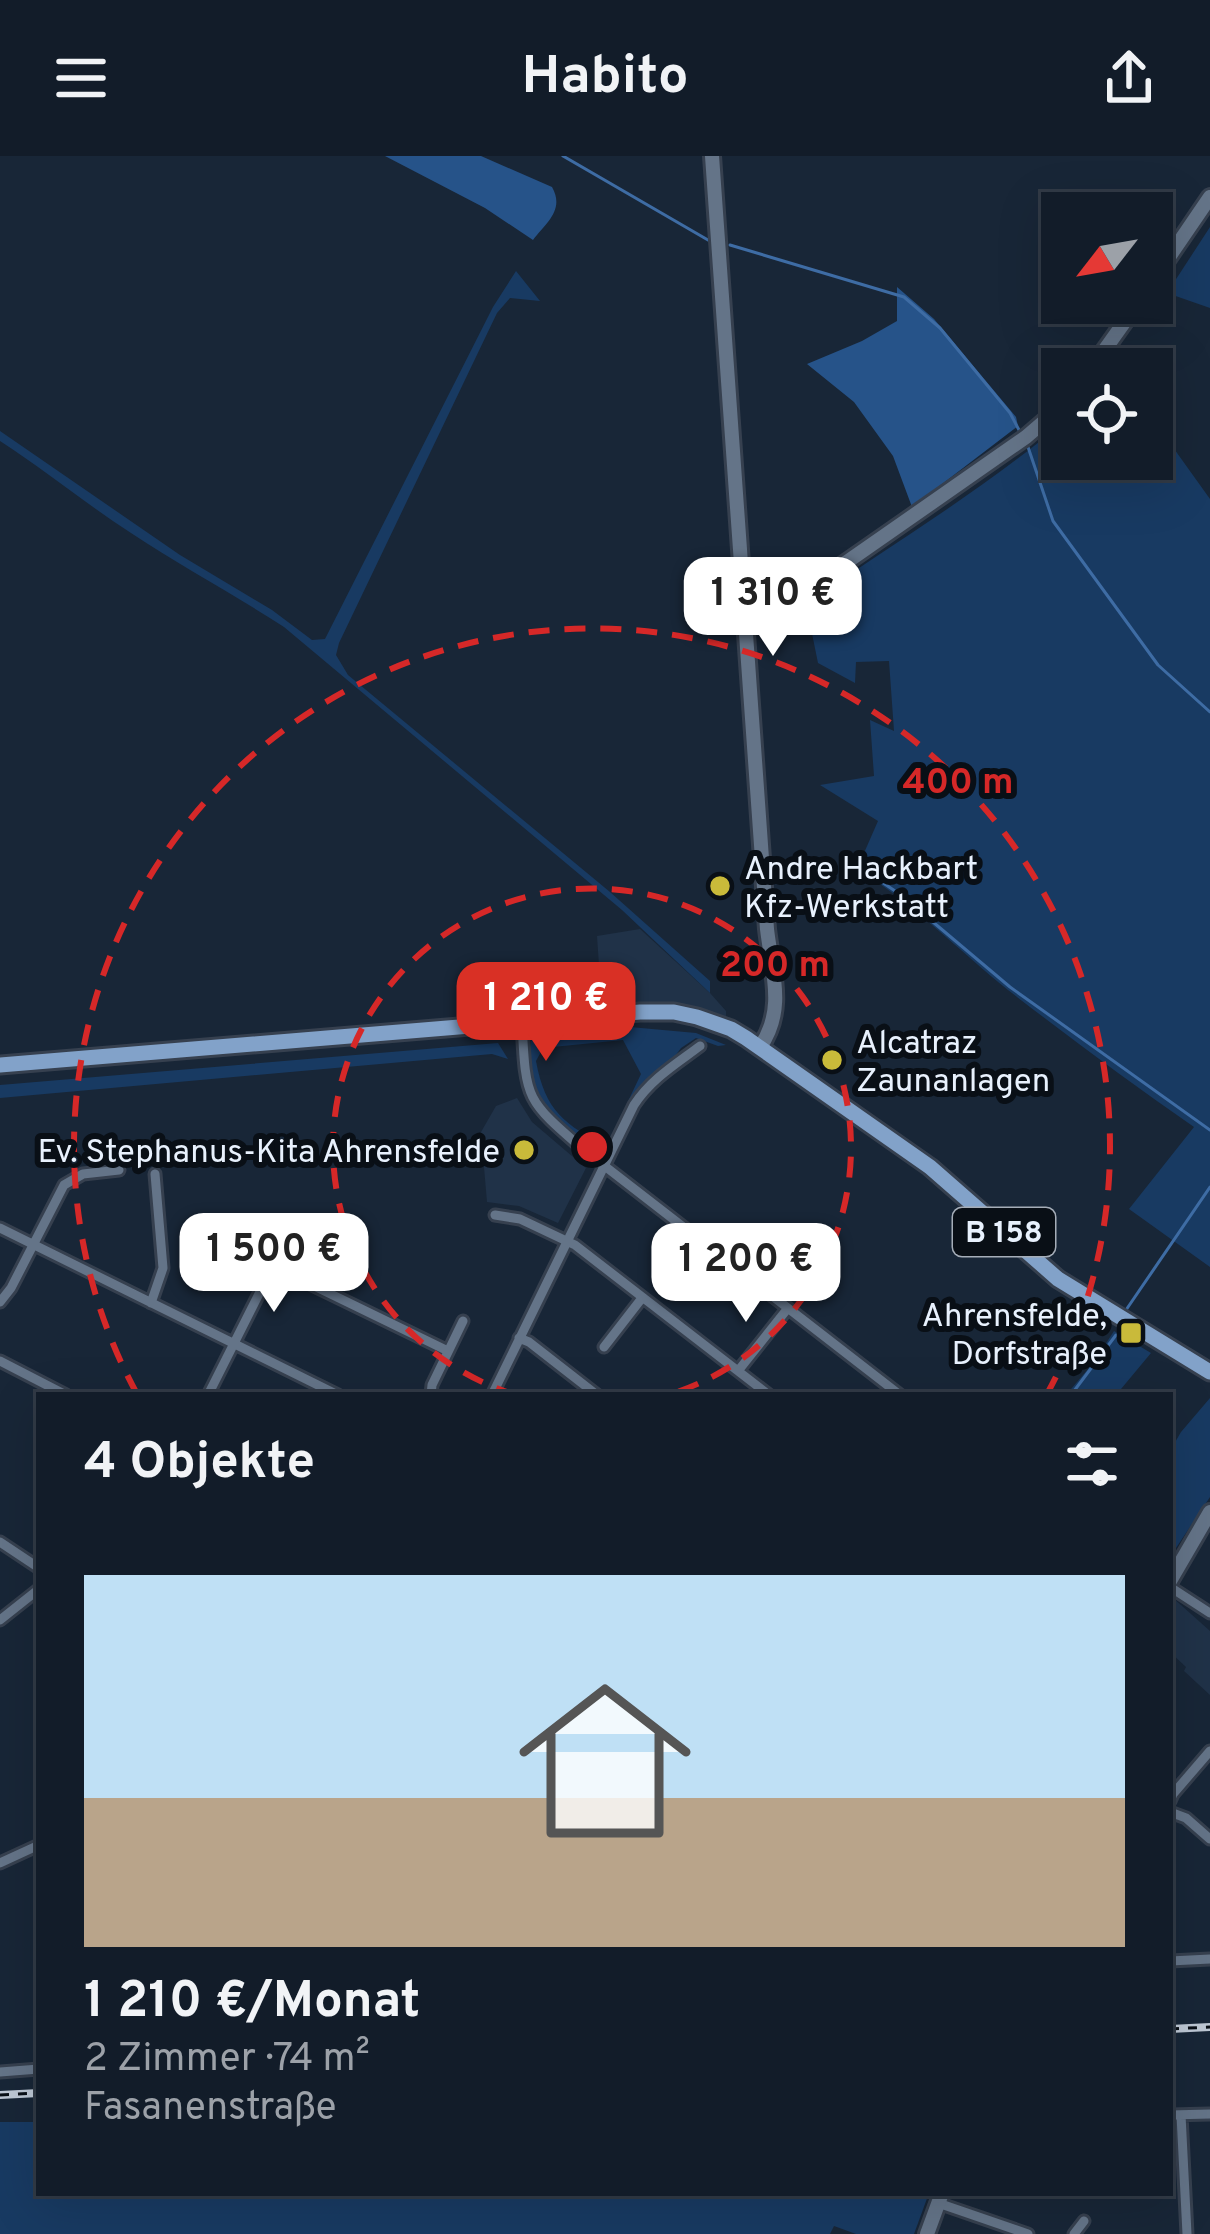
<!DOCTYPE html>
<html lang="de">
<head>
<meta charset="utf-8">
<style>
  :root { --surface:#121c29; --page:#1f2935; --text:#f1f3f6; --muted:#9ca1a8; --line:#313a46; --accent:#d93025 }
  body { margin:0; font-family:Overpass,sans-serif; background:var(--page); color:var(--text); height:100vh; display:flex; flex-direction:column; font-size:45px; white-space:nowrap }
  * { box-sizing:border-box; margin:0 }
  p { font-size:39px; color:var(--muted) }
  .icon { flex:none; width:66px; height:66px; fill:none; stroke:currentColor; stroke-width:2; stroke-linecap:round; stroke-linejoin:round }
  .map { position:relative; flex:1; overflow:hidden }
  .drawer { position:absolute; left:36px; top:1236px; width:1137px; height:804px; display:flex; flex-direction:column; background:var(--surface); border-radius:0px; box-shadow:0 12px 48px #0002,0 0 0 3px var(--line) }
  .drawer>* { flex:none }
  .needle { width:78px; rotate:239deg }
  .buttons { position:absolute; left:1041px; top:36px; display:grid; gap:24px }
  .buttons a { display:grid; place-items:center; width:132px; height:132px; border-radius:0px; background:var(--surface); box-shadow:0 12px 48px #0002,0 0 0 3px var(--line); font-size:60px }
  .price { position:absolute; translate:-50% -102px; padding:0 27px; border-radius:24px; background:#fff; color:#222; font-size:39px; line-height:78px; filter:drop-shadow(0 3px 6px #0008) }
  .price::after { content:''; position:absolute; left:50%; top:72px; width:36px; height:27px; margin-left:-18px; background:inherit; clip-path:polygon(0 0,100% 0,50% 100%) }
  .price.selected { background:var(--accent); color:#fff }
  ul { padding:0; list-style:none }
  li { display:grid; align-content:center; gap:24px; height:636px; padding:0 48px }
  li+li { border-top:3px solid var(--line) }
  li span { display:grid; place-items:center; height:372px; border-radius:0px; color:#555 }
  li>.icon { margin-inline-start:auto }
  span .icon { width:216px; height:216px; fill:#fffc; stroke-width:1 }
  li b { font-size:51px }
  h2 { display:flex; justify-content:space-between; align-items:center; height:144px; padding:0 48px; font-size:51px }
  header { display:flex; justify-content:space-between; align-items:center; height:156px; padding:0 48px; background:var(--surface); font-size:54px; font-weight:700 }
  .map>svg:first-child { display:block }
</style>
</head>
<body>
<header><svg class="icon" aria-label="menu" viewBox="0 0 24 24"><path d="M4 6h16M4 12h16M4 18h16"/></svg>Habito<svg class="icon" aria-label="share" viewBox="0 0 24 24"><path d="M12 15V3M7 8l5-5 5 5M5 13v7h14v-7"/></svg></header>
<div class="map">
<svg width="1210" height="2078" viewBox="0 0 1210 2078">
  <rect width="100%" height="100%" fill="#182637"/>
  <!-- built -->
  <path fill="#203248" d="M 640,773 L 710,837 L 726,855 L 726,862 L 695,855 L 602,853 L 597,780 Z
    M 517,942 L 532,966 L 586,1012 L 558,1067 L 519,1050 L 487,1046 L 481,976 L 496,950 Z
    M 1172,1441 L 1210,1475 L 1210,1539 L 1184,1515 L 1186,1511 L 1170,1496 Z"/>
  <!-- green -->
  <path fill="#183a62" d="M 1210,71 L 1210,152 L 1167,137 Z
    M 516,115 L 540,145 L 510,142 L 497,157 L 339,487 L 336,499 L 348,519 L 610,736 L 710,825 L 710,837 L 622,754 L 284,471 C 233,438 181,410 131,377 C 86,348 45,314 0,285 L 0,275 L 180,399 L 272,454 L 312,484 L 325,483 L 493,151 Z
    M 1152,262 L 1210,343 L 1210,1111 L 1129,1053 L 1194,971 C 1130,927 1069,881 1008,834 C 957,793 913,747 857,713 L 878,665 L 820,629 L 874,620 L 870,564 L 894,575 L 889,505 L 856,506 L 855,527 L 818,507 L 806,448 C 892,388 982,335 1062,267 L 1062,303 L 1152,303 Z
    M 630,871 L 696,877 L 726,889 L 718,890 L 696,882 L 681,892 L 615,982 L 611,981 L 641,918 L 623,884 L 543,892 L 536,905 C 545,955 565,969 608,991 L 606,998 L 599,1001 C 560,969 519,938 532,881 Z
    M 498,887 L 508,903 L 492,898 L 0,942 L 0,929 Z
    M 1114,1175 L 1151,1197 L 1116,1239 L 1066,1239 L 1094,1206 Z
    M 1210,1242 L 1210,1341 L 1170,1401 L 1170,1295 L 1181,1276 Z
    M 0,1966 L 39,1966 L 39,2037 L 929,2037 L 914,2078 L 856,2078 L 834,2070 L 830,2078 L 0,2078 Z"/>
  <!-- forest -->
  <path fill="#265389" d="M 385,0 L 481,0 L 552,31 C 565,54 546,67 533,84 L 485,52 Z
    M 897,131 L 934,163 L 1016,261 L 1018,270 L 912,351 L 893,300 L 854,246 L 807,208 L 862,185 L 897,165 Z"/>
  <g fill="none" stroke-linecap="round" stroke-linejoin="round">
    <!-- stream -->
    <path stroke="#3e6ca4" stroke-width="3" d="M 563,0 L 708,84
      M 730,89 L 904,141 L 940,172 L 1010,257 L 1019,274
      M 1028,291 L 1053,365 L 1158,509 L 1210,556
      M 864,714 L 901,739 L 1010,831 L 1210,974
      M 1126,1154 L 1210,1031
      M 1071,1239 L 1116,1179"/>
    <defs>
      <path id="street" d="M 522,867 C 526,944 525,943 584,994 L 900,1239
        M 495,1059 L 520,1063 L 575,1089 L 769,1239
        M 0,1072 L 338,1239
        M 0,1146 L 11,1132 L 64,1029 L 83,1018 L 119,1014
        M 151,1147 L 163,1112 L 155,1018
        M 519,1182 L 529,1186 L 597,1239
        M 604,1191 L 642,1142
        M 0,1205 L 66,1239
        M 738,1215 L 788,1152
        M 208,1239 L 273,1110 L 448,1195
        M 431,1239 L 432,1229 L 463,1165
        M 492,1239 L 634,949 C 651,923 676,908 700,890
        M 0,1386 L 39,1412
        M 1170,1431 L 1210,1457
        M 0,1464 L 39,1433
        M 1170,1645 L 1173,1638 L 1210,1595
        M 1170,1656 L 1186,1662 L 1210,1683
        M 0,1707 L 39,1689
        M 1170,1805 L 1210,1803
        M 0,1916 L 39,1913
        M 1170,1959 L 1210,1958
        M 1181,1959 L 1187,2078
        M 938,2047 L 1028,2078
        M 1074,2078 L 1084,2065"/>
      <path id="secondary" d="M 712,0 L 767,773 C 772,816 786,854 760,891
        M 1152,126 L 1210,41
        M 1091,213 L 1138,147
        M 746,467 L 762,463 L 778,454 L 1026,281 L 1062,250
        M 1170,1425 L 1210,1356
        M 927,2078 L 942,2037"/>
      <path id="primary" d="M 0,909 L 640,856 L 674,856 L 697,861 L 731,873 L 746,882 L 930,1011 L 1058,1123 L 1210,1216"/>
    </defs>
    <!-- street casing -->
    <use href="#street" stroke="#36404f" stroke-width="15"/>
    <!-- secondary casing -->
    <use href="#secondary" stroke="#36404f" stroke-width="20"/>
    <!-- primary casing -->
    <use href="#primary" stroke="#36404f" stroke-width="21"/>
    <!-- street -->
    <use href="#street" stroke="#647488" stroke-width="9"/>
    <!-- secondary -->
    <use href="#secondary" stroke="#647488" stroke-width="14"/>
    <!-- primary -->
    <use href="#primary" stroke="#82a2c9" stroke-width="15"/>
    <defs>
      <path id="rail" d="M 1170,1873 L 1210,1871
        M 0,1939 L 39,1937"/>
    </defs>
    <!-- rail casing -->
    <use href="#rail" stroke="#bec8d5" stroke-width="8"/>
    <!-- rail -->
    <use href="#rail" stroke="#090f16" stroke-width="3" stroke-dasharray="9" stroke-linecap="butt"/>
  </g>
  <!-- distance rings -->
  <g fill="none" stroke="#d62828" stroke-width="6" stroke-dasharray="21 15">
    <path d="M516 1239A259 259 0 1 1 668 1239"/>
    <path d="M137 1238A518 518 0 1 1 1047 1238"/>
  </g>
  <!-- markers -->
  <g fill="#c9ba3a" stroke="#090f16" stroke-width="4.5">
    <circle cx="720" cy="730" r="12"/>
    <circle cx="832" cy="904" r="12"/>
    <circle cx="524" cy="994" r="12"/>
    <rect x="1119" y="1165" width="24" height="24" rx="6"/>
  </g>
  <g text-anchor="middle" stroke-width="12" stroke-linejoin="round" paint-order="stroke">
    <!-- shield labels -->
    <rect fill="#090f16" stroke="#a5adb8" stroke-width="3" x="953" y="1052" width="102" height="48" rx="9"/>
    <g font-size="30" font-weight="bold" fill="#e8f1fd">
      <text x="1004" y="1086">B 158</text>
    </g>
    <!-- poi labels -->
    <g font-size="33" fill="#e8f1fd" stroke="#090f16" text-anchor="start">
      <text x="744" y="723">Andre Hackbart<tspan x="744" dy="38">Kfz-Werkstatt</tspan></text>
      <text x="856" y="897">Alcatraz<tspan x="856" dy="38">Zaunanlagen</tspan></text>
      <text x="500" y="1006" text-anchor="end">Ev. Stephanus-Kita Ahrensfelde</text>
      <text x="1107" y="1170" text-anchor="end">Ahrensfelde,<tspan x="1107" dy="38">Dorfstraße</tspan></text>
    </g>
  </g>
  <circle cx="592" cy="991" r="18" fill="#d62828" stroke="#090f16" stroke-width="6"/>
  <g font-size="36" text-anchor="middle" font-weight="bold" fill="#d62828" stroke="#090f16" stroke-width="12" stroke-linejoin="round" paint-order="stroke">
    <text x="958" y="637">400 m</text>
    <text x="775" y="820">200 m</text>
  </g>
</svg>
<div class="buttons">
<a><svg class="needle" viewBox="-14 -14 28 28"><path d="M0-13l5 13h-10z" fill="#e53935"/><path d="M0 13l5-13h-10z" fill="#9ca1a8"/></svg></a>
<a><svg class="icon" aria-label="locate" viewBox="0 0 24 24"><circle cx="12" cy="12" r="6"/><path d="M12 2v4M12 18v4M2 12h4M18 12h4"/></svg></a>
</div>
<b class="price" style="left:773px;top:503px">1 310 €</b>
<b class="price selected" style="left:546px;top:908px">1 210 €</b>
<b class="price" style="left:274px;top:1159px">1 500 €</b>
<b class="price" style="left:746px;top:1169px">1 200 €</b>
<section class="drawer">
<h2>4 Objekte<svg class="icon" aria-label="filters" viewBox="0 0 24 24"><path d="M4 7h16M4 17h16"/><circle cx="9" cy="7" r="2"/><circle cx="15" cy="17" r="2"/></svg></h2>
<ul>
<li><span style="background:linear-gradient(#bfe0f5 60%,#b9a48a 0)"><svg class="icon" aria-label="home" viewBox="0 0 24 24"><path d="M3 11l9-7 9 7M6 9v11h12V9"/></svg></span><div><b>1 210 €/Monat</b><p>2 Zimmer · 74 m²</p><p>Fasanenstraße</p></div></li>
</ul>
</section>
</div>
</body>
</html>
